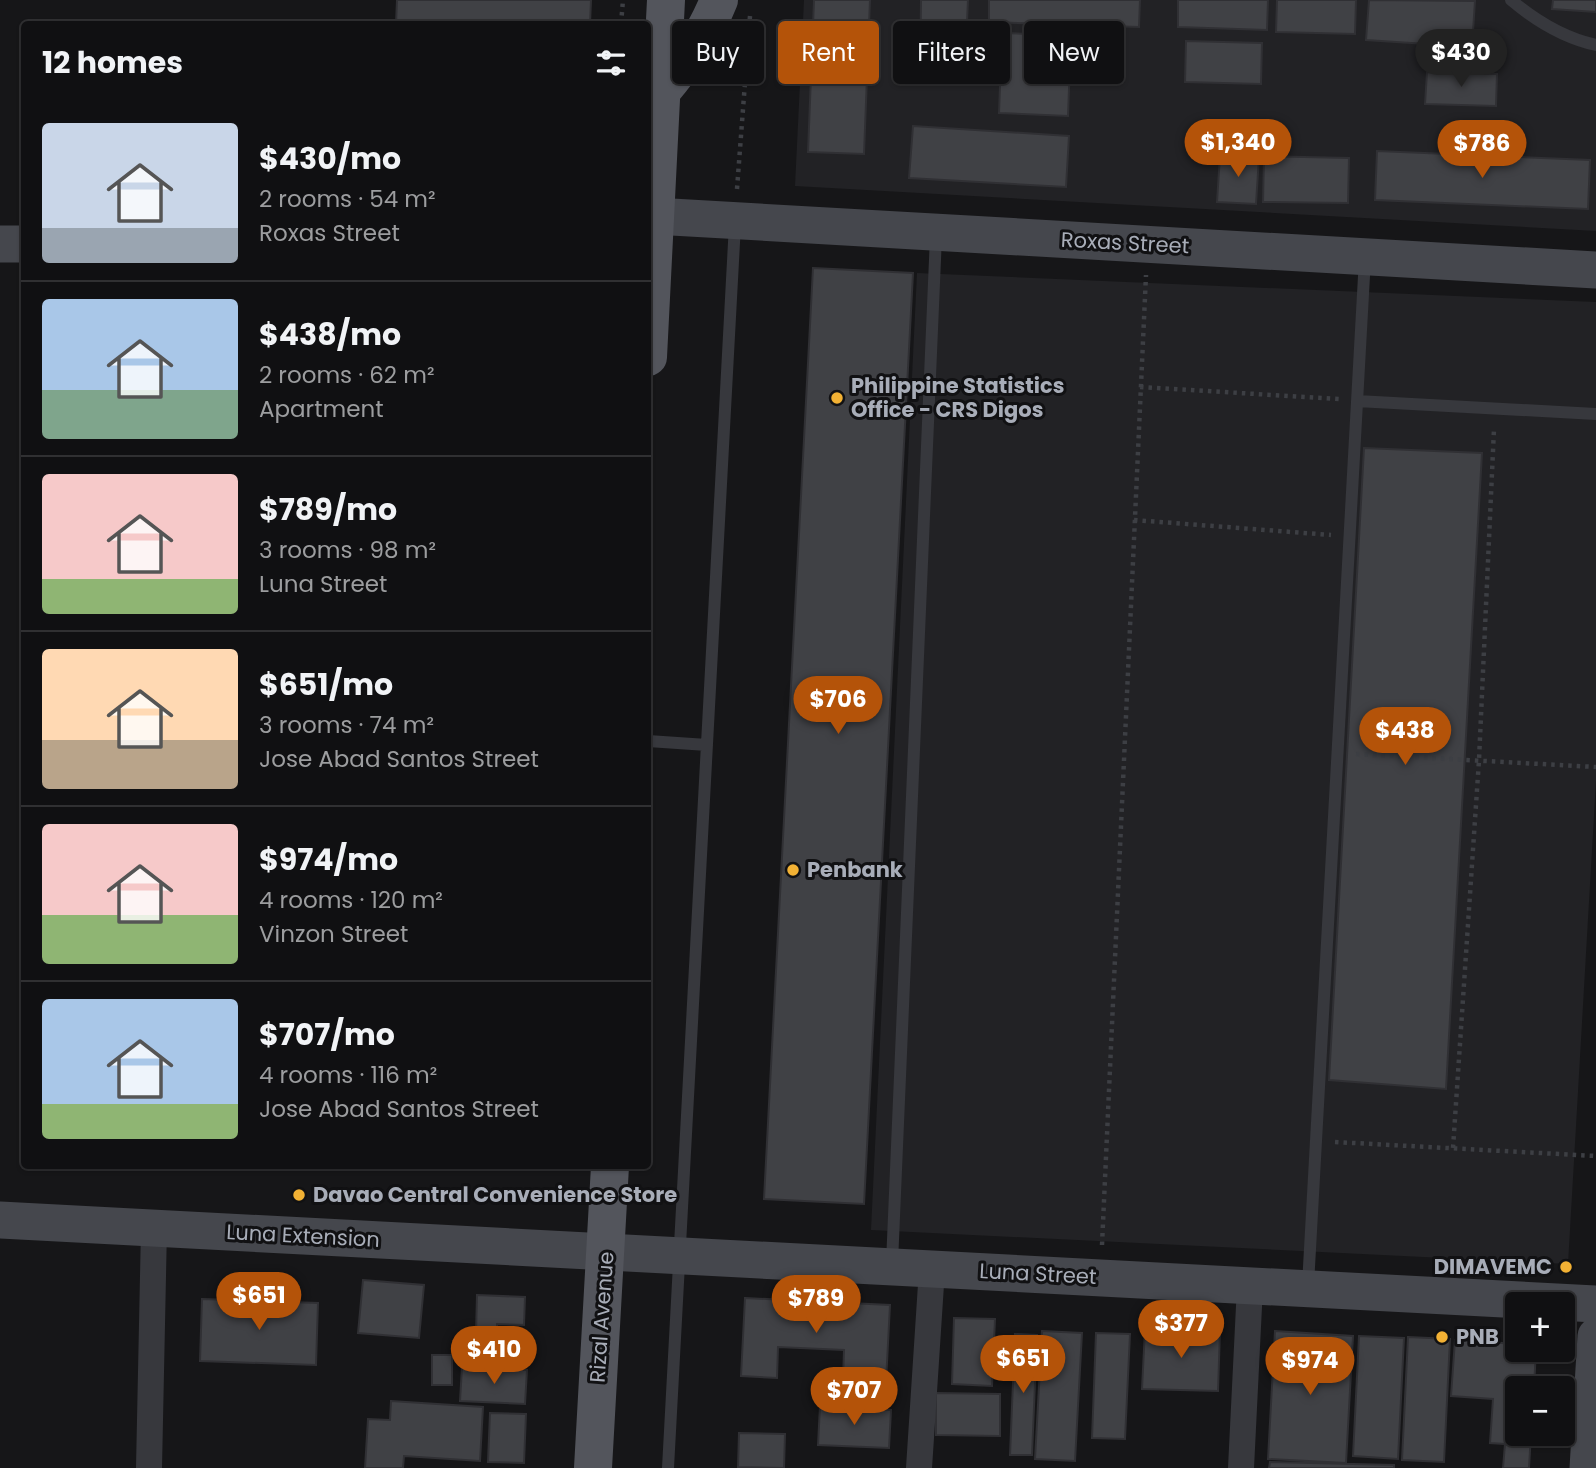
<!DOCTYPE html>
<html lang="en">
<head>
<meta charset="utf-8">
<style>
  :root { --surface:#101012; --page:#1e1e20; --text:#f1f3f6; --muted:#9c9d9f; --line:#303032; --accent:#b45309 }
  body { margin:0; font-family:Poppins,sans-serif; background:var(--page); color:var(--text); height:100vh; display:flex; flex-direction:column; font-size:26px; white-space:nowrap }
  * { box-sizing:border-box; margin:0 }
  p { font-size:23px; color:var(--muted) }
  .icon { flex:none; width:38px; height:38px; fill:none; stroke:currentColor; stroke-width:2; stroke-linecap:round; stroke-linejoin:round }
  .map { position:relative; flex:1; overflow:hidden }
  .sheet { position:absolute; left:21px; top:21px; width:630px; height:1148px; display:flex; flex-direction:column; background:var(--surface); border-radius:7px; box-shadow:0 2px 5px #0004,0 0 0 2px var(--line) }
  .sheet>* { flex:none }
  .top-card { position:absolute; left:672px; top:21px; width:665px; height:63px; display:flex; gap:14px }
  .controls { position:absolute; left:1505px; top:1292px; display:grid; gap:14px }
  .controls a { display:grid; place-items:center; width:70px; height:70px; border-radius:7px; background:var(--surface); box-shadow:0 2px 5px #0004,0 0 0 2px var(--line); font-size:35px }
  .price { position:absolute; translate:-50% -60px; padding:0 16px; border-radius:24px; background:var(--accent); color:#fff; font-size:23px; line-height:46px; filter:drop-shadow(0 2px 4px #0008) }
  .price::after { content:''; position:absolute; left:50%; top:42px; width:21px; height:16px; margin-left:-10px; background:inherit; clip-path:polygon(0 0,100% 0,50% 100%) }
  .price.current { background:#222; color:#fff }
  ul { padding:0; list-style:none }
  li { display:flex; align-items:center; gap:21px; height:175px; padding:0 21px }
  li+li { border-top:2px solid var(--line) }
  li span { display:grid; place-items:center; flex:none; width:196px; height:140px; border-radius:7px; color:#555 }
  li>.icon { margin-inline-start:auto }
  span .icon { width:84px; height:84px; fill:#fffc; stroke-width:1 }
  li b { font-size:30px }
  h2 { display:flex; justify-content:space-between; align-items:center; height:84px; padding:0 21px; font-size:30px }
  .chip { padding:0 24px; border-radius:7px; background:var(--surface); box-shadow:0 2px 5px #0004,0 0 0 2px var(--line); font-size:24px; line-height:63px }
  .chip.current { background:var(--accent); color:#fff }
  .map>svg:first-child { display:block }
</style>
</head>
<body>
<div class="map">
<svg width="1596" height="1468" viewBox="0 0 1596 1468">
  <rect width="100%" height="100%" fill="#161618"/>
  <!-- built -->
  <path fill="#222225" d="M 804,0 L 1596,0 L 1596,231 L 795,186 Z
    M 917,273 L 1596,302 L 1596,781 L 1568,1264 L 871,1230 Z"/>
  <!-- building -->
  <path fill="#404145" stroke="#303034" stroke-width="2" d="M 397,0 L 591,0 L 590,24 L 396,24 Z
    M 814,0 L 870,0 L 864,154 L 808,152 Z
    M 921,0 L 968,0 L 967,22 L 985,22 L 984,80 L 920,79 Z
    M 989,0 L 1140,0 L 1139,27 L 989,22 Z
    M 1178,0 L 1268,0 L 1267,30 L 1178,27 Z
    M 1277,0 L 1356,0 L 1355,34 L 1276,32 Z
    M 1369,0 L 1475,1 L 1472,47 L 1366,40 Z
    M 1553,0 L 1596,0 L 1596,12 L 1552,9 Z
    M 1002,33 L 1071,35 L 1068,116 L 999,113 Z
    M 1186,41 L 1262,43 L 1261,84 L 1185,82 Z
    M 1427,72 L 1497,74 L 1496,106 L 1425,104 Z
    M 913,126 L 1069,136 L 1066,187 L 909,178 Z
    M 1377,151 L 1590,160 L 1588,209 L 1375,200 Z
    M 1220,155 L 1259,157 L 1256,204 L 1217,202 Z
    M 1264,156 L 1349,158 L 1348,203 L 1263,202 Z
    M 813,268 L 913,273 L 864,1204 L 764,1199 Z
    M 1364,448 L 1482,453 L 1446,1089 L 1329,1080 Z
    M 363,1280 L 424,1285 L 419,1338 L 358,1333 Z
    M 477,1295 L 525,1297 L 524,1325 L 497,1324 L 497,1334 L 476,1334 Z
    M 745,1298 L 890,1305 L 886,1382 L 843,1380 L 844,1350 L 778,1347 L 777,1378 L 741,1376 Z
    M 202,1299 L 318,1303 L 316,1365 L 200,1361 Z
    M 954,1318 L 995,1319 L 992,1386 L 952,1384 Z
    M 1145,1329 L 1220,1331 L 1218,1391 L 1142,1389 Z
    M 1042,1331 L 1082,1333 L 1075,1461 L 1035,1459 Z
    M 1275,1331 L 1353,1336 L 1346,1463 L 1268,1459 Z
    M 1096,1333 L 1130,1334 L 1125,1439 L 1092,1438 Z
    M 1015,1334 L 1037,1335 L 1032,1455 L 1010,1455 Z
    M 1359,1336 L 1404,1338 L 1398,1459 L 1353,1456 Z
    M 1408,1337 L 1450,1339 L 1444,1462 L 1402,1460 Z
    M 463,1339 L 501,1341 L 500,1368 L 462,1367 Z
    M 1455,1340 L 1517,1344 L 1517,1349 L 1536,1349 L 1534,1388 L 1517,1388 L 1517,1433 L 1531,1433 L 1529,1468 L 1503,1468 L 1505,1444 L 1490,1443 L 1493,1399 L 1451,1396 Z
    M 432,1355 L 452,1355 L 452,1385 L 432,1385 Z
    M 462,1367 L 527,1370 L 525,1404 L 460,1401 Z
    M 936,1393 L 1000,1394 L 1000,1436 L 936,1435 Z
    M 391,1401 L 483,1407 L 480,1461 L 404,1456 L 403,1468 L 365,1468 L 368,1419 L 390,1420 Z
    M 820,1406 L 891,1410 L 889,1448 L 818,1445 Z
    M 490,1413 L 526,1414 L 524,1463 L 488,1462 Z
    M 739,1433 L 785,1434 L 784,1468 L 738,1467 Z
    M 1270,1462 L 1394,1465 L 1394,1468 L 1269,1468 Z"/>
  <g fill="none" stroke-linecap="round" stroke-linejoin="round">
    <!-- path -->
    <path stroke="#3d3f44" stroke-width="4.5" stroke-dasharray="3.5 5" stroke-linecap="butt" d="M 621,24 L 623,0
      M 737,189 L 750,16
      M 1140,387 L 1339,399
      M 1134,520 L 1331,535
      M 1356,754 L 1596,767
      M 1335,1142 L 1596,1156
      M 1453,1148 L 1479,760 L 1494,429
      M 1102,1245 L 1146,275"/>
    <!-- lane -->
    <path stroke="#37383d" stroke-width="12" d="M 1511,0 C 1536,21 1564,38 1596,45
      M 1357,401 L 1596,414
      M 648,741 L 707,745
      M 892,1263 L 936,236
      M 1308,1285 L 1365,258
      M 668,1468 L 735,224"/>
    <!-- street -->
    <path stroke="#37383d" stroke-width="26" d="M 149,1468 L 154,1228
      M 919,1468 L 932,1269
      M 1241,1468 L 1250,1286"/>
    <!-- secondary -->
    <path stroke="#45474d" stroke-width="37" d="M 654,216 L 1596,270
      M 0,244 L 24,244
      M 0,1220 L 1596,1304
      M 1588,1468 L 1596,1336"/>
    <!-- primary -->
    <path stroke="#53555c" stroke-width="38" d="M 661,92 C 686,63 705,35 719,0
      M 648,357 L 666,0
      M 593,1468 L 610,1166"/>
  </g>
  <!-- markers -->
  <g fill="#f2b134" stroke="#111113" stroke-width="2.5">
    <circle cx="837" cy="398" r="7"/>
    <circle cx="793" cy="870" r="7"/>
    <circle cx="299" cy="1195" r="7"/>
    <circle cx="1566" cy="1267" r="7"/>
    <circle cx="1442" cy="1337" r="7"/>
  </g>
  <g text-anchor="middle" stroke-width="6" stroke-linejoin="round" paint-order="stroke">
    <!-- street labels -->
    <g font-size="21" fill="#a8adb8" stroke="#111113">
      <text transform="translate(1125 243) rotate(3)" y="7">Roxas Street</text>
      <text transform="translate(303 1236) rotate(3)" y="7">Luna Extension</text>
      <text transform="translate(1038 1274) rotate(3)" y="7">Luna Street</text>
      <text transform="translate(602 1317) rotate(-86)" y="7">Rizal Avenue</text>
    </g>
    <!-- poi labels -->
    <g font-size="21" font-weight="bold" fill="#a8adb8" stroke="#111113" text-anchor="start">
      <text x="851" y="393">Philippine Statistics<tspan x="851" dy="24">Office - CRS Digos</tspan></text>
      <text x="807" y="877">Penbank</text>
      <text x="313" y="1202">Davao Central Convenience Store</text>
      <text x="1552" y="1274" text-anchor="end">DIMAVEMC</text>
      <text x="1456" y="1344">PNB</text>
    </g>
  </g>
</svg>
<div class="controls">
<a>+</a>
<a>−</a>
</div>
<b class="price current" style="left:1461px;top:89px">$430</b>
<b class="price" style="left:1238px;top:179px">$1,340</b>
<b class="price" style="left:1482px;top:180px">$786</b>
<b class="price" style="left:838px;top:736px">$706</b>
<b class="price" style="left:1405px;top:767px">$438</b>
<b class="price" style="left:259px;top:1332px">$651</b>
<b class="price" style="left:816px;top:1335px">$789</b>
<b class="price" style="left:1181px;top:1360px">$377</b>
<b class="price" style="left:494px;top:1386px">$410</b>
<b class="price" style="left:1023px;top:1395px">$651</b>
<b class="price" style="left:1310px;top:1397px">$974</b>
<b class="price" style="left:854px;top:1427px">$707</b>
<div class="top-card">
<a class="chip">Buy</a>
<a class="chip current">Rent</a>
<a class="chip">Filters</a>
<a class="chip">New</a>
</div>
<section class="sheet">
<h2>12 homes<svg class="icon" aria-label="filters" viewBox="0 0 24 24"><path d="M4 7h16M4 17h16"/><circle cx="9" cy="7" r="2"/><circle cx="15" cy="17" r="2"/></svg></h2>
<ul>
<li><span style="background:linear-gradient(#c9d6e8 75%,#9aa5b1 0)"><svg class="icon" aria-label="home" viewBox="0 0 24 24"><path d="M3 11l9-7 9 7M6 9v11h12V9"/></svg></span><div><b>$430/mo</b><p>2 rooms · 54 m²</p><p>Roxas Street</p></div></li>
<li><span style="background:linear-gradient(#a9c7e8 65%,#7fa58c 0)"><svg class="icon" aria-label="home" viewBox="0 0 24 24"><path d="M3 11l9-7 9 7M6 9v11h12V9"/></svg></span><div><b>$438/mo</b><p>2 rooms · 62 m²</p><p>Apartment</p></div></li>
<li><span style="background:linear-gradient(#f6c9c9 75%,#8fb573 0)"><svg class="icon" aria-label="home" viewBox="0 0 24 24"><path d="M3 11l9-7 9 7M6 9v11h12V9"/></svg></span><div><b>$789/mo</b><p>3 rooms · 98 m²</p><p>Luna Street</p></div></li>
<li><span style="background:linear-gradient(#ffd9b3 65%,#b9a48a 0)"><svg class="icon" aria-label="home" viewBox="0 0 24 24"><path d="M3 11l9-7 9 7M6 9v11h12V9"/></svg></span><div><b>$651/mo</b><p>3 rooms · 74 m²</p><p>Jose Abad Santos Street</p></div></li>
<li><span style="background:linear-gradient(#f6c9c9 65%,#8fb573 0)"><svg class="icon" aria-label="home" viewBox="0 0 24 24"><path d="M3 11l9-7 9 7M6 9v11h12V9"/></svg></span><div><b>$974/mo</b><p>4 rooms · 120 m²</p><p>Vinzon Street</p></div></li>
<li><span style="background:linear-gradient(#a9c7e8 75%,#8fb573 0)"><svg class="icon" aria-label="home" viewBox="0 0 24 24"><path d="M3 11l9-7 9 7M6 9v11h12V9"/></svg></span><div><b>$707/mo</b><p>4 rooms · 116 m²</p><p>Jose Abad Santos Street</p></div></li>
</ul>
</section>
</div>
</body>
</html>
